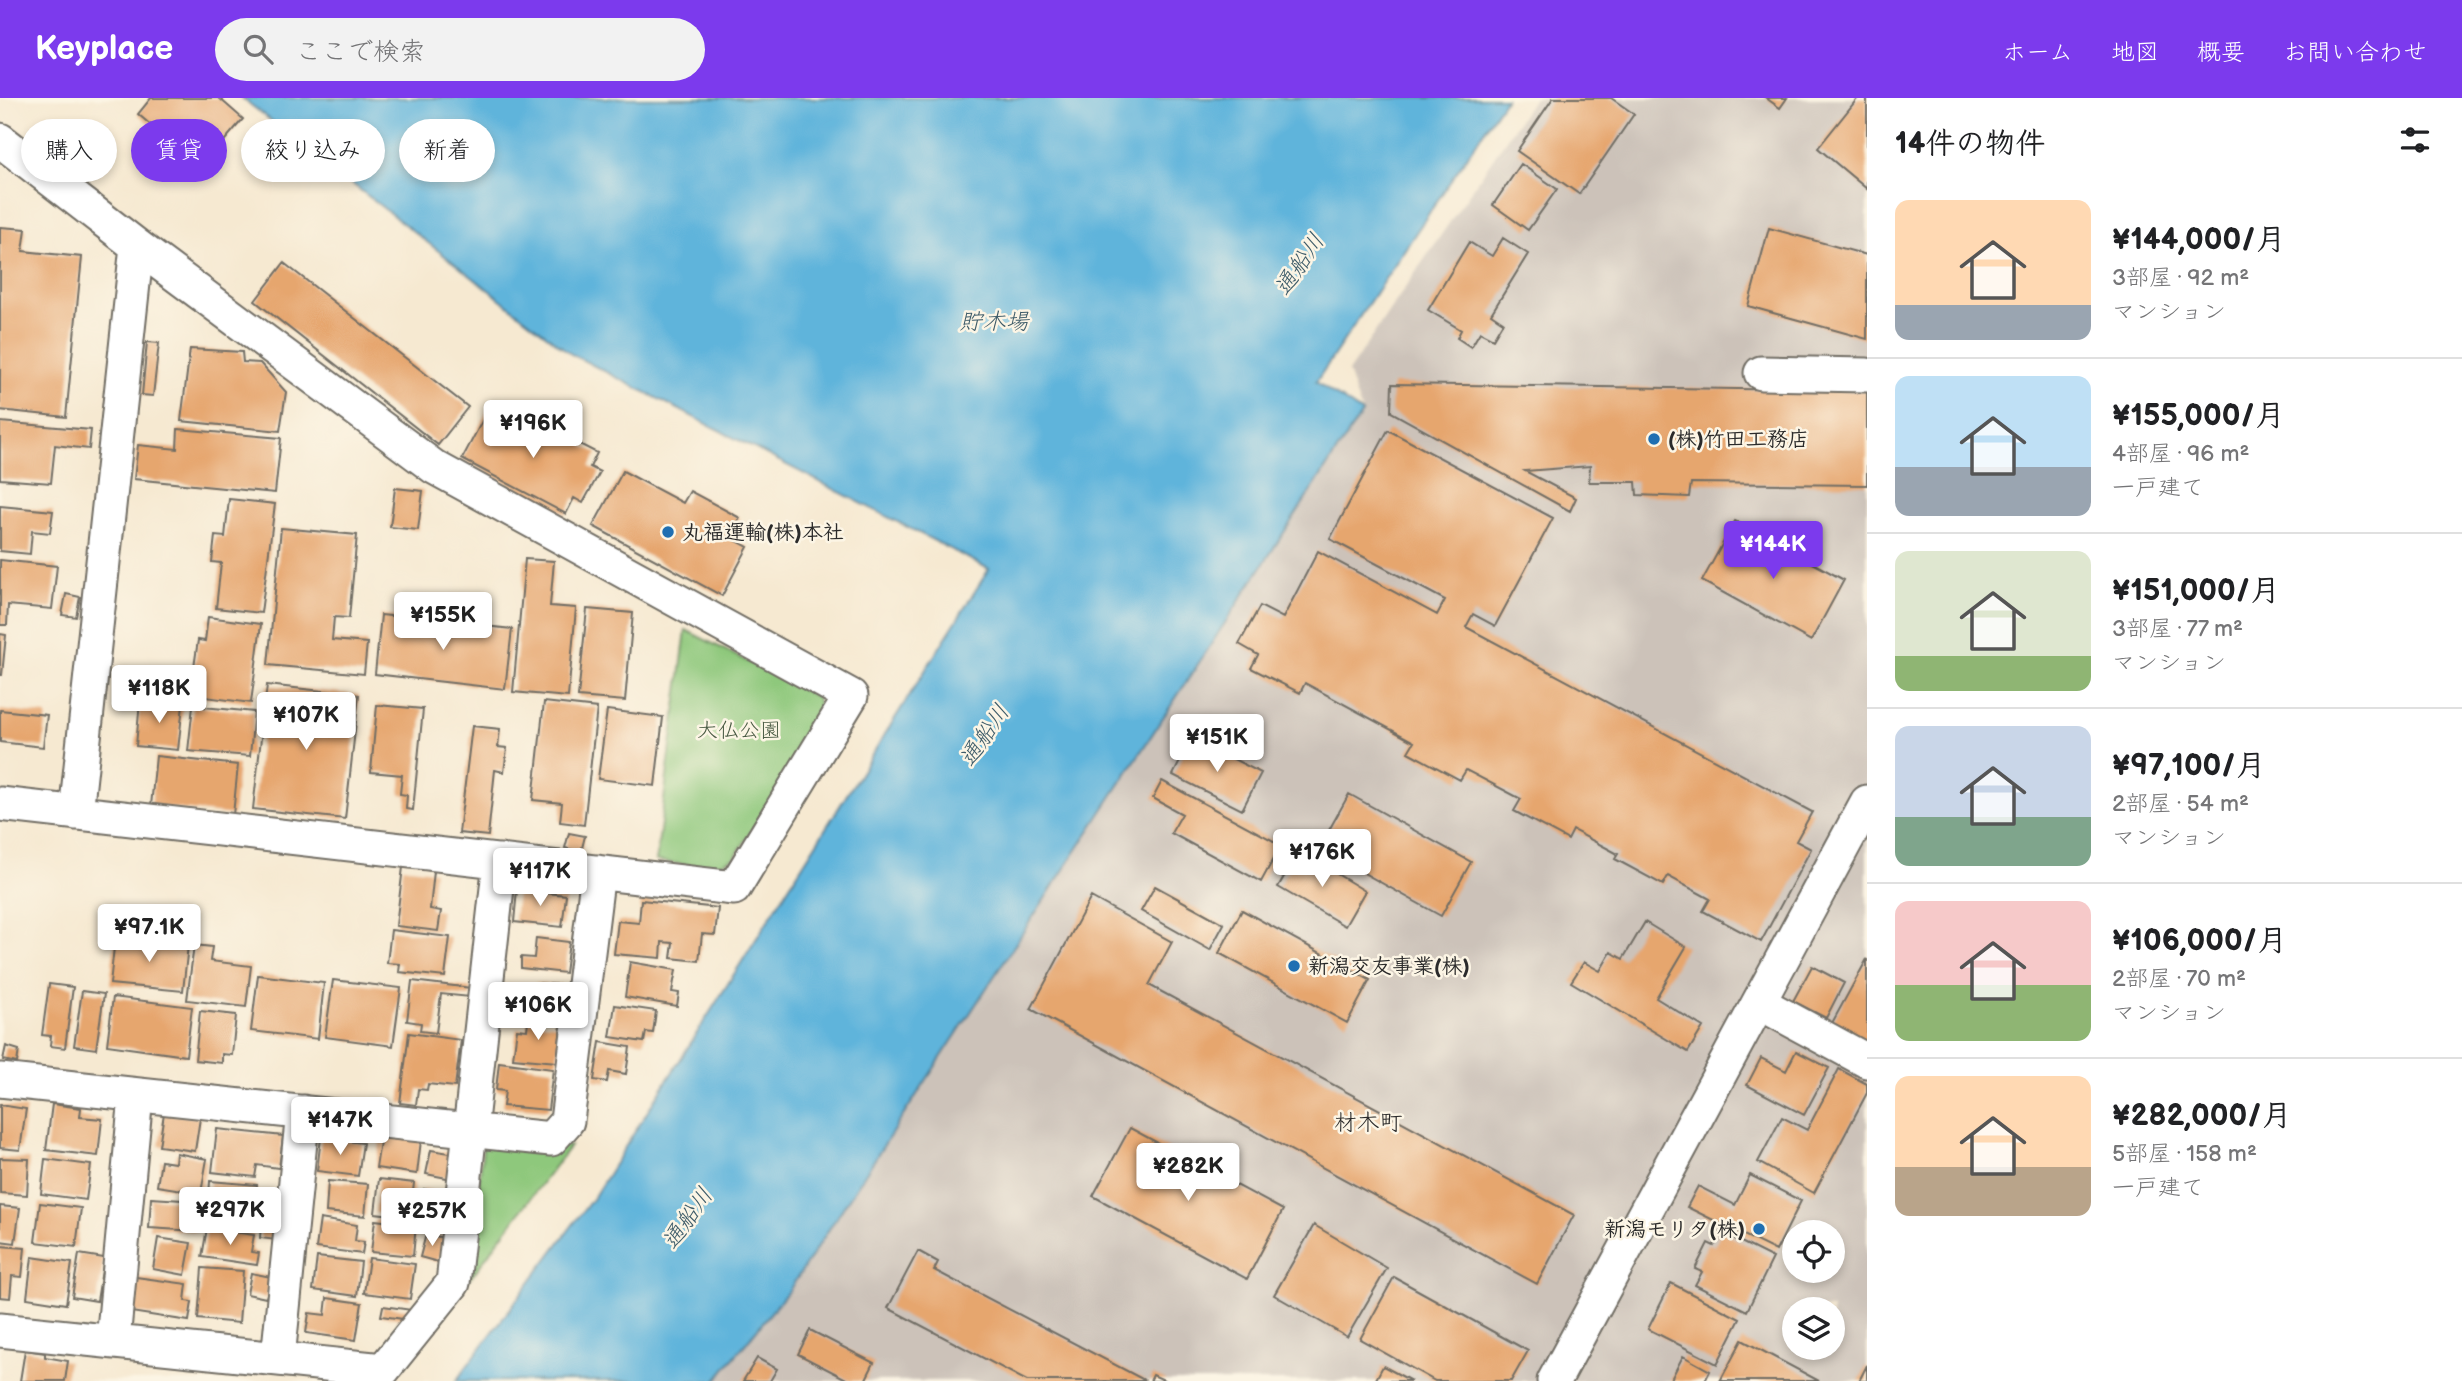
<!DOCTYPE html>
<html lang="ja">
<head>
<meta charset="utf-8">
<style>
  :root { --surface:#fff; --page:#f2f2f2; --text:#202124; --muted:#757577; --line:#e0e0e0; --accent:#7c3aed }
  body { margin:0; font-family:"Balsamiq Sans","Klee One",sans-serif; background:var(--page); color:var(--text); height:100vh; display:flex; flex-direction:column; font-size:26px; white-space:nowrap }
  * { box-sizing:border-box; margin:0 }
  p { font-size:23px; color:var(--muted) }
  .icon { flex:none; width:38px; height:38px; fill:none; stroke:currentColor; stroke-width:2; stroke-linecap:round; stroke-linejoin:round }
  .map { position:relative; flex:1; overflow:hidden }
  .details { display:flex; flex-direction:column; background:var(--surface); width:595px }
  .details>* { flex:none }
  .hud { position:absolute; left:21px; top:21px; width:665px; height:63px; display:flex; gap:14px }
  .tools { position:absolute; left:1782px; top:1122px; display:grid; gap:14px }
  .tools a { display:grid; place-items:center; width:63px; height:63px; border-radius:50%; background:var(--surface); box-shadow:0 4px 10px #0003; font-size:35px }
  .price { position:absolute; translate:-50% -60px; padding:0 16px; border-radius:7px; background:#fff; color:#222; font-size:23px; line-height:46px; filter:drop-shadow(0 2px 4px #0008) }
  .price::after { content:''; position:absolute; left:50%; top:42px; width:21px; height:16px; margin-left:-10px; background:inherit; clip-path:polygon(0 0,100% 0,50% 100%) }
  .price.selected { background:var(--accent); color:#fff }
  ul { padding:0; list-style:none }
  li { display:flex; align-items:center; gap:21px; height:175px; padding:0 28px }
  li+li { border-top:2px solid var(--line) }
  li span { display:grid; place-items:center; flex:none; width:196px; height:140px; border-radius:14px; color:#555 }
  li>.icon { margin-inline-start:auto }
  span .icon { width:84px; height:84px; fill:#fffc; stroke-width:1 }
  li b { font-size:30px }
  h2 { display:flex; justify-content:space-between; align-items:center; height:84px; padding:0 28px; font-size:30px }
  .pill { padding:0 24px; border-radius:32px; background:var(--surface); box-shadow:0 4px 10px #0003; font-size:24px; line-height:63px }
  .pill.selected { background:var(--accent); color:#fff }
  header { display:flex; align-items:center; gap:42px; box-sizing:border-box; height:98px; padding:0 35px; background:var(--accent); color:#fff }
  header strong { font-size:33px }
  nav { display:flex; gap:38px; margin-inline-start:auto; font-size:24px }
  .search { width:490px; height:63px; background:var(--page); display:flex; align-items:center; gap:18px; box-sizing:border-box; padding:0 24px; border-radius:38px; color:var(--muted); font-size:26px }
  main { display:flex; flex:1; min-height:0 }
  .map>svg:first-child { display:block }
</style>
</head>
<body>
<header>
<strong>Keyplace</strong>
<div class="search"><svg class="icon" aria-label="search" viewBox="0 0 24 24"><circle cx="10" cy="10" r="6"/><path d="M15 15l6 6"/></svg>ここで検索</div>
<nav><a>ホーム</a><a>地図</a><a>概要</a><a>お問い合わせ</a></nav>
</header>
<main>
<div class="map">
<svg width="1867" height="1283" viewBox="0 0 1867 1283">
  <rect width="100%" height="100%" fill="#fcf5e5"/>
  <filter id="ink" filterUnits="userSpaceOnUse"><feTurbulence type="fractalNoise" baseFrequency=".0143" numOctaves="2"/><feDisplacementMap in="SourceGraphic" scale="14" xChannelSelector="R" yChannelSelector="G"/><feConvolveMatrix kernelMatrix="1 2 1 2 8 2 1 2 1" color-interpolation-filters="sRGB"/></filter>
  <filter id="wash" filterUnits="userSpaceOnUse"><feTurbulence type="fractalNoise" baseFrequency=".00686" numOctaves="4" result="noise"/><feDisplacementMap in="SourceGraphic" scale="28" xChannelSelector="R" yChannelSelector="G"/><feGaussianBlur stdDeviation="1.57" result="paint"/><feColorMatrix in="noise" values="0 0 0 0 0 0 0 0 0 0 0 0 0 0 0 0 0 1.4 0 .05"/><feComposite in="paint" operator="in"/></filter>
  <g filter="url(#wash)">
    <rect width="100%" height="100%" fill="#f6e9d1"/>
    <!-- industrial -->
    <path fill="#ccc2b9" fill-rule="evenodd" d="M 1534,0 L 1867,0 L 1867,1283 L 714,1283 L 790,1191 L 1362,315 L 1348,274 ZM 1794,1134 L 1832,1134 L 1832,1172 L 1794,1172 ZM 1794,1211 L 1832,1211 L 1832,1250 L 1794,1250 Z"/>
    <!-- green -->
    <path fill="#8ec87c" stroke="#5c7a54" stroke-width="2" d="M 686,532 L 817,599 L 823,621 L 735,759 L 711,770 L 656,763 Z
      M 495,1039 L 570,1048 L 468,1183 L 483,1049 Z"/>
    <!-- water -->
    <path fill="#5eb4db" stroke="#447083" stroke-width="2" d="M 242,0 L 1506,0 L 1316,284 L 1362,315 L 790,1191 L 715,1283 L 456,1283 L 595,1097 L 989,471 L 571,256 Z"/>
    <g id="blocks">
      <!-- building -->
      <path fill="#e6a66e" d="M 151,0 L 219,0 L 243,21 L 201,70 L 138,16 Z
        M 1553,0 L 1611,0 L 1634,16 L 1579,96 L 1517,53 Z
        M 1766,0 L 1787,0 L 1780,10 Z
        M 1858,0 L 1867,0 L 1867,91 L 1818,50 Z
        M 1521,66 L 1557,91 L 1528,132 L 1493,107 Z
        M 0,129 L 26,131 L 23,153 L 82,159 L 66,319 L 0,312 Z
        M 1769,130 L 1867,157 L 1867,241 L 1748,208 Z
        M 1503,140 L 1528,156 L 1491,216 L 1503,224 L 1493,241 L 1480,234 L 1471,249 L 1457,240 L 1461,232 L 1428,212 L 1469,144 L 1492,158 Z
        M 284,165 L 468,309 L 438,347 L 255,203 Z
        M 147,244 L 159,245 L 153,298 L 142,297 Z
        M 190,251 L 242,254 L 243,264 L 260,265 L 286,294 L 280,333 L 181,323 Z
        M 1392,286 L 1867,293 L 1867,387 L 1691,385 L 1689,399 L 1637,397 L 1636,384 L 1589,384 L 1590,368 L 1525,373 L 1576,400 L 1570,413 L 1391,314 Z
        M 489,310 L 522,328 L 527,319 L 597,355 L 590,369 L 600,374 L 583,405 L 574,400 L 566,416 L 462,361 Z
        M 0,324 L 91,332 L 89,351 L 55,347 L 51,385 L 0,381 Z
        M 178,331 L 281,340 L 275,395 L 134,381 L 138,347 L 177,351 Z
        M 1388,332 L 1553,420 L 1495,528 L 1473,516 L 1466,529 L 1812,714 L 1796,743 L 1811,751 L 1761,844 L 1703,813 L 1710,801 L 1668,778 L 1663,787 L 1615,761 L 1618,756 L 1573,732 L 1568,742 L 1514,713 L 1521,701 L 1466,672 L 1460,682 L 1408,654 L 1414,644 L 1305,585 L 1300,595 L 1251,570 L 1258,557 L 1239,546 L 1260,508 L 1283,520 L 1318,453 L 1437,517 L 1445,502 L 1330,441 Z
        M 623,373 L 683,405 L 690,393 L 740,420 L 730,439 L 748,449 L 722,498 L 593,428 Z
        M 395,390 L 423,393 L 418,432 L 390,429 Z
        M 229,401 L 275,406 L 261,515 L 216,510 L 221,465 L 212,464 L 215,438 L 225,439 Z
        M 0,408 L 53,413 L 50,435 L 32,433 L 30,456 L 0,453 Z
        M 1735,423 L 1844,482 L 1811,543 L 1702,483 Z
        M 281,430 L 357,437 L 349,520 L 334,519 L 332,542 L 367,545 L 364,576 L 268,567 Z
        M 525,461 L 554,463 L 550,508 L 576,510 L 568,599 L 513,594 Z
        M 0,462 L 57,468 L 52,511 L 8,507 L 7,527 L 0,527 Z
        M 66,496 L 80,499 L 76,519 L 62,517 Z
        M 587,511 L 633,515 L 625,603 L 578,599 Z
        M 381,517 L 512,531 L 505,591 L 375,576 Z
        M 208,519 L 261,526 L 251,605 L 190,597 L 198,542 L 205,543 Z
        M 0,536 L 6,537 L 2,577 L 0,577 Z
        M 267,587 L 359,597 L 345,721 L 253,711 Z
        M 140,603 L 183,607 L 178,652 L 136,648 Z
        M 544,604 L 597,610 L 584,727 L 560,724 L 562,705 L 533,702 Z
        M 377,607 L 423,611 L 413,712 L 406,711 L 407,697 L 400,696 L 402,677 L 371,674 Z
        M 193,608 L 254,614 L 250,658 L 188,653 Z
        M 0,612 L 47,617 L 43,649 L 0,644 Z
        M 607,612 L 663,619 L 655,688 L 598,681 Z
        M 472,628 L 500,631 L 498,649 L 507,650 L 504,674 L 495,672 L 488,738 L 459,735 Z
        M 1192,640 L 1261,675 L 1242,712 L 1173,677 Z
        M 156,658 L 238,667 L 233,717 L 151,708 Z
        M 1162,683 L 1281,747 L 1261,784 L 1171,735 L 1182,716 L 1153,700 Z
        M 1349,696 L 1471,764 L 1441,818 L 1319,750 Z
        M 569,735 L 585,738 L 581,754 L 565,750 Z
        M 1299,753 L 1365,793 L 1345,828 L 1278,789 Z
        M 403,769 L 434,773 L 430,811 L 441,813 L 438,833 L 396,828 Z
        M 1155,788 L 1224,826 L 1210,852 L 1141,813 Z
        M 517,792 L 566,797 L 562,829 L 514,824 Z
        M 1091,799 L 1172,844 L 1149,887 L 1574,1117 L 1537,1186 L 1031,911 Z
        M 641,802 L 718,810 L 715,837 L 702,836 L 699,863 L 671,860 L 673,845 L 662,844 L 661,860 L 614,856 L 618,823 L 639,825 Z
        M 1242,812 L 1370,882 L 1347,925 L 1219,855 Z
        M 1645,824 L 1686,849 L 1656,900 L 1703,929 L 1688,954 L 1571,884 L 1584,864 L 1600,873 L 1611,854 L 1623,861 Z
        M 391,832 L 450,839 L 445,879 L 399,874 L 400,866 L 387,865 Z
        M 115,840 L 188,847 L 183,893 L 110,886 Z
        M 536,840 L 569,844 L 565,875 L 521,870 L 521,859 L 534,860 Z
        M 194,847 L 212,849 L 210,863 L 251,868 L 246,909 L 187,902 Z
        M 1867,861 L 1867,944 L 1832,925 Z
        M 630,864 L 676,872 L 672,894 L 679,895 L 677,908 L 625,899 Z
        M 1812,868 L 1844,885 L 1826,920 L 1793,903 Z
        M 258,877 L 324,885 L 318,941 L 251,933 Z
        M 333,882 L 401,890 L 393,948 L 325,939 Z
        M 412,883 L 471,890 L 470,899 L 441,896 L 436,935 L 420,933 L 421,925 L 407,923 Z
        M 535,885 L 562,887 L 559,919 L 517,915 L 518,893 L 535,894 Z
        M 49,886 L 73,889 L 65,950 L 50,948 L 51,938 L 42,937 Z
        M 82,893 L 104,896 L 96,951 L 74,948 Z
        M 113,899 L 192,909 L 186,958 L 107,947 Z
        M 615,907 L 656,913 L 653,935 L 646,934 L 644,944 L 610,939 Z
        M 200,913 L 236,917 L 232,957 L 222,956 L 222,965 L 195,962 Z
        M 528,923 L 561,927 L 557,964 L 513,960 L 517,931 L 527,932 Z
        M 409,935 L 461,942 L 455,989 L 428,986 L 427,992 L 418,991 L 416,1007 L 400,1005 Z
        M 600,944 L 630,949 L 626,976 L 609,973 L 607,984 L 594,982 Z
        M 6,948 L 19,952 L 17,965 L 3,962 Z
        M 1796,953 L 1829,970 L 1804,1017 L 1747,987 L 1761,960 L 1786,973 Z
        M 499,964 L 553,971 L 548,1012 L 503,1008 L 505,993 L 496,992 Z
        M 1839,971 L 1867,986 L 1867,995 L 1814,1095 L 1758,1064 L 1782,1019 L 1807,1032 Z
        M 52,1006 L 81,1010 L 80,1019 L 102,1021 L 98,1058 L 46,1052 Z
        M 0,1007 L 26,1011 L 20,1052 L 0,1050 Z
        M 164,1015 L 200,1020 L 195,1053 L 159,1048 Z
        M 1130,1030 L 1283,1112 L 1247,1181 L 1093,1098 Z
        M 217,1031 L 283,1038 L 279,1070 L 257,1067 L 255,1079 L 212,1074 Z
        M 381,1037 L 421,1042 L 417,1076 L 376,1070 Z
        M 321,1040 L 363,1045 L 358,1078 L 317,1073 Z
        M 431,1052 L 456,1056 L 452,1081 L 426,1076 Z
        M 176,1055 L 207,1061 L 201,1095 L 157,1088 L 161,1063 L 175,1065 Z
        M 0,1060 L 29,1061 L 27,1097 L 0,1095 Z
        M 45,1061 L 91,1067 L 86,1102 L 41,1096 Z
        M 1750,1077 L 1801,1103 L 1776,1153 L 1687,1109 L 1698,1088 L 1735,1107 Z
        M 379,1081 L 414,1085 L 410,1119 L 375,1115 Z
        M 210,1083 L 257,1087 L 254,1118 L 208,1114 Z
        M 328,1083 L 368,1086 L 365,1118 L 326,1114 Z
        M 424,1091 L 447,1097 L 442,1122 L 419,1116 Z
        M 151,1100 L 198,1103 L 196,1133 L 149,1130 Z
        M 40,1105 L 81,1110 L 76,1149 L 35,1144 Z
        M 0,1108 L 20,1110 L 15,1145 L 0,1143 Z
        M 320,1121 L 357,1127 L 355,1143 L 364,1144 L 362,1156 L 316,1150 Z
        M 375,1122 L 416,1127 L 413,1158 L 371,1154 Z
        M 261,1127 L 277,1128 L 276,1142 L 260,1140 Z
        M 1314,1127 L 1387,1170 L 1347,1239 L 1274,1197 Z
        M 207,1130 L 254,1137 L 251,1154 L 259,1155 L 257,1167 L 202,1159 Z
        M 1721,1134 L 1773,1160 L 1747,1213 L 1695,1187 L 1702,1174 L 1695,1171 L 1708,1145 L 1714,1148 Z
        M 426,1136 L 444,1140 L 438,1164 L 420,1159 Z
        M 158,1140 L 191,1145 L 185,1177 L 153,1171 Z
        M 0,1148 L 25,1150 L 22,1179 L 12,1178 L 10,1200 L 0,1199 Z
        M 918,1153 L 938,1164 L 934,1172 L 1146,1283 L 1027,1283 L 888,1210 Z
        M 79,1156 L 104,1160 L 97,1203 L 72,1199 Z
        M 32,1159 L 72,1165 L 66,1206 L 27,1200 Z
        M 317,1159 L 361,1164 L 357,1198 L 313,1192 Z
        M 369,1160 L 415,1166 L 410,1201 L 364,1195 Z
        M 202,1170 L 243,1173 L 239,1225 L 198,1221 Z
        M 251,1175 L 271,1179 L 266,1200 L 247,1196 Z
        M 136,1179 L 187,1186 L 185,1203 L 192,1204 L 189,1223 L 131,1214 Z
        M 1394,1179 L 1528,1253 L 1511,1283 L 1435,1283 L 1360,1241 Z
        M 1671,1185 L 1740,1221 L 1717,1266 L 1648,1231 Z
        M 327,1200 L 362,1205 L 356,1242 L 306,1235 L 309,1215 L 325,1217 Z
        M 383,1208 L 412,1212 L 411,1222 L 381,1218 Z
        M 810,1232 L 874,1265 L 865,1283 L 850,1283 L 798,1256 Z
        M 1742,1242 L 1819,1283 L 1720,1283 Z
        M 25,1252 L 45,1255 L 45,1259 L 68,1263 L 65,1283 L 20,1283 Z
        M 1683,1258 L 1710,1273 L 1705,1283 L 1670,1283 Z
        M 757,1260 L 777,1271 L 770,1283 L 743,1283 Z
        M 1867,1267 L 1867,1283 L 1859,1283 Z
        M 1383,1268 L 1411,1283 L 1375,1283 Z
        M 1153,1277 L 1166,1283 L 1150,1283 Z"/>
    </g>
  </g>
  <g filter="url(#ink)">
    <use href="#blocks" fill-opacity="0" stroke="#726e65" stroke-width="2"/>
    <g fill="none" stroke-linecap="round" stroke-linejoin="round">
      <defs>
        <path id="minor" d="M 0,42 L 137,148 L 434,369 L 851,598 L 734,790 L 0,706
          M 1761,275 L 1867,277
          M 76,715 L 137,148
          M 1760,905 L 1867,963
          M 0,982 L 551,1041 L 567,1023 L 598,774
          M 0,1232 L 383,1272 L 453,1185 L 500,763
          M 113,1243 L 136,998
          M 278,1260 L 303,1014
          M 1554,1283 L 1867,704"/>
      </defs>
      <!-- minor casing -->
      <use href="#minor" stroke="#726e65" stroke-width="37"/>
      <!-- minor -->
      <use href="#minor" stroke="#fff" stroke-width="33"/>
    </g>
  </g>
  <!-- markers -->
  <g fill="#1f6fb2" stroke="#fcf5e5" stroke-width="2.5">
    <circle cx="1654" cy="341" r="7"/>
    <circle cx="668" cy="434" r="7"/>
    <circle cx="1294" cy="868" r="7"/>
    <circle cx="1759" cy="1131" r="7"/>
  </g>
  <g text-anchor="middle" stroke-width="5" stroke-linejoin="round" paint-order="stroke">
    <!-- poi labels -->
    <g font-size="21" font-weight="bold" fill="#2b2b2b" stroke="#fcf5e5" text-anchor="start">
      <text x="1668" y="348">(株)竹田工務店</text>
      <text x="682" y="441">丸福運輸(株)本社</text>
      <text x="1308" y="875">新潟交友事業(株)</text>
      <text x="1745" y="1138" text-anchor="end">新潟モリタ(株)</text>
    </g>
    <!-- park labels -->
    <g font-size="21" fill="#495a43" stroke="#fcf5e5">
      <text x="739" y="639">大仏公園</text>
    </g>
    <!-- water labels -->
    <g font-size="23" font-style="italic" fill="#3d5b69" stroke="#fcf5e5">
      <text transform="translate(1299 166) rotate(-56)" y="8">通船川</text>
      <text x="994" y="231">貯木場</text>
      <text transform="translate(984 637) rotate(-56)" y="8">通船川</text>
      <text transform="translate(687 1120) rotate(-55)" y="8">通船川</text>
    </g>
    <!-- neighbourhood labels -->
    <g font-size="23" fill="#2b2b2b" stroke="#fcf5e5">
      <text x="1368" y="1032">材木町</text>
    </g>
  </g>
</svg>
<div class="tools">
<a><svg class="icon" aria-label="locate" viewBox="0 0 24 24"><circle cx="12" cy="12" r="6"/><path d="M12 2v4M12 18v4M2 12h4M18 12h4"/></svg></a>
<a><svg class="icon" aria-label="layers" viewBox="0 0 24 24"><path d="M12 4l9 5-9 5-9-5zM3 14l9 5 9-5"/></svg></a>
</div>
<b class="price" style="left:533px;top:362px">¥196K</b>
<b class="price selected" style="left:1773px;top:483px">¥144K</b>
<b class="price" style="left:443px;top:554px">¥155K</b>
<b class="price" style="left:159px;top:627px">¥118K</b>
<b class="price" style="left:306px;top:654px">¥107K</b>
<b class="price" style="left:1217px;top:676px">¥151K</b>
<b class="price" style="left:1322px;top:791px">¥176K</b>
<b class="price" style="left:540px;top:810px">¥117K</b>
<b class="price" style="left:149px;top:866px">¥97.1K</b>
<b class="price" style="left:538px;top:944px">¥106K</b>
<b class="price" style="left:340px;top:1059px">¥147K</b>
<b class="price" style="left:1188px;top:1105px">¥282K</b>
<b class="price" style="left:230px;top:1149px">¥297K</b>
<b class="price" style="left:432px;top:1150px">¥257K</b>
<div class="hud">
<a class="pill">購入</a>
<a class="pill selected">賃貸</a>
<a class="pill">絞り込み</a>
<a class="pill">新着</a>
</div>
</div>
<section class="details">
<h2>14件の物件<svg class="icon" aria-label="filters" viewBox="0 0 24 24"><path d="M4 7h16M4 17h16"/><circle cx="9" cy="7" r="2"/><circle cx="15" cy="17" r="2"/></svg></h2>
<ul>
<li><span style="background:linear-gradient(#ffd9b3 75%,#9aa5b1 0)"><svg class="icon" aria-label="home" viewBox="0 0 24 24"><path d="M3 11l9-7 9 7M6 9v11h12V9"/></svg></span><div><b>¥144,000/月</b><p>3部屋 · 92 m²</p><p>マンション</p></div></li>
<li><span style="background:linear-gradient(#bfe0f5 65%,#9aa5b1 0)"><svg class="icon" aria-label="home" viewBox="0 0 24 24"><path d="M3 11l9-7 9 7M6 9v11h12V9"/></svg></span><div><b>¥155,000/月</b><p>4部屋 · 96 m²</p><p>一戸建て</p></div></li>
<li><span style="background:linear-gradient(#dfe7d0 75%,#8fb573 0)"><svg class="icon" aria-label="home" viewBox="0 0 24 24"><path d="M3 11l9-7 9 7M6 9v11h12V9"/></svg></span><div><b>¥151,000/月</b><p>3部屋 · 77 m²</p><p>マンション</p></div></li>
<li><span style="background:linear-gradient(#c9d6e8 65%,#7fa58c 0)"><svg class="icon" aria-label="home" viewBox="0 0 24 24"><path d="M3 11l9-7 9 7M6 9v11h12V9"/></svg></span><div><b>¥97,100/月</b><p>2部屋 · 54 m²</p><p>マンション</p></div></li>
<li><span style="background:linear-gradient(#f6c9c9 60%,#8fb573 0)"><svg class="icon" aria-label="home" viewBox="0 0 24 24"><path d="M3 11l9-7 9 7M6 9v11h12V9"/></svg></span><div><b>¥106,000/月</b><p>2部屋 · 70 m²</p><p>マンション</p></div></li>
<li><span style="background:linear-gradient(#ffd9b3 65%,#b9a48a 0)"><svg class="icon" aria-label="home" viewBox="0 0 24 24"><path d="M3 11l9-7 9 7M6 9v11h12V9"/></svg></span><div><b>¥282,000/月</b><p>5部屋 · 158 m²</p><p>一戸建て</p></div></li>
</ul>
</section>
</main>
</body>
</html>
